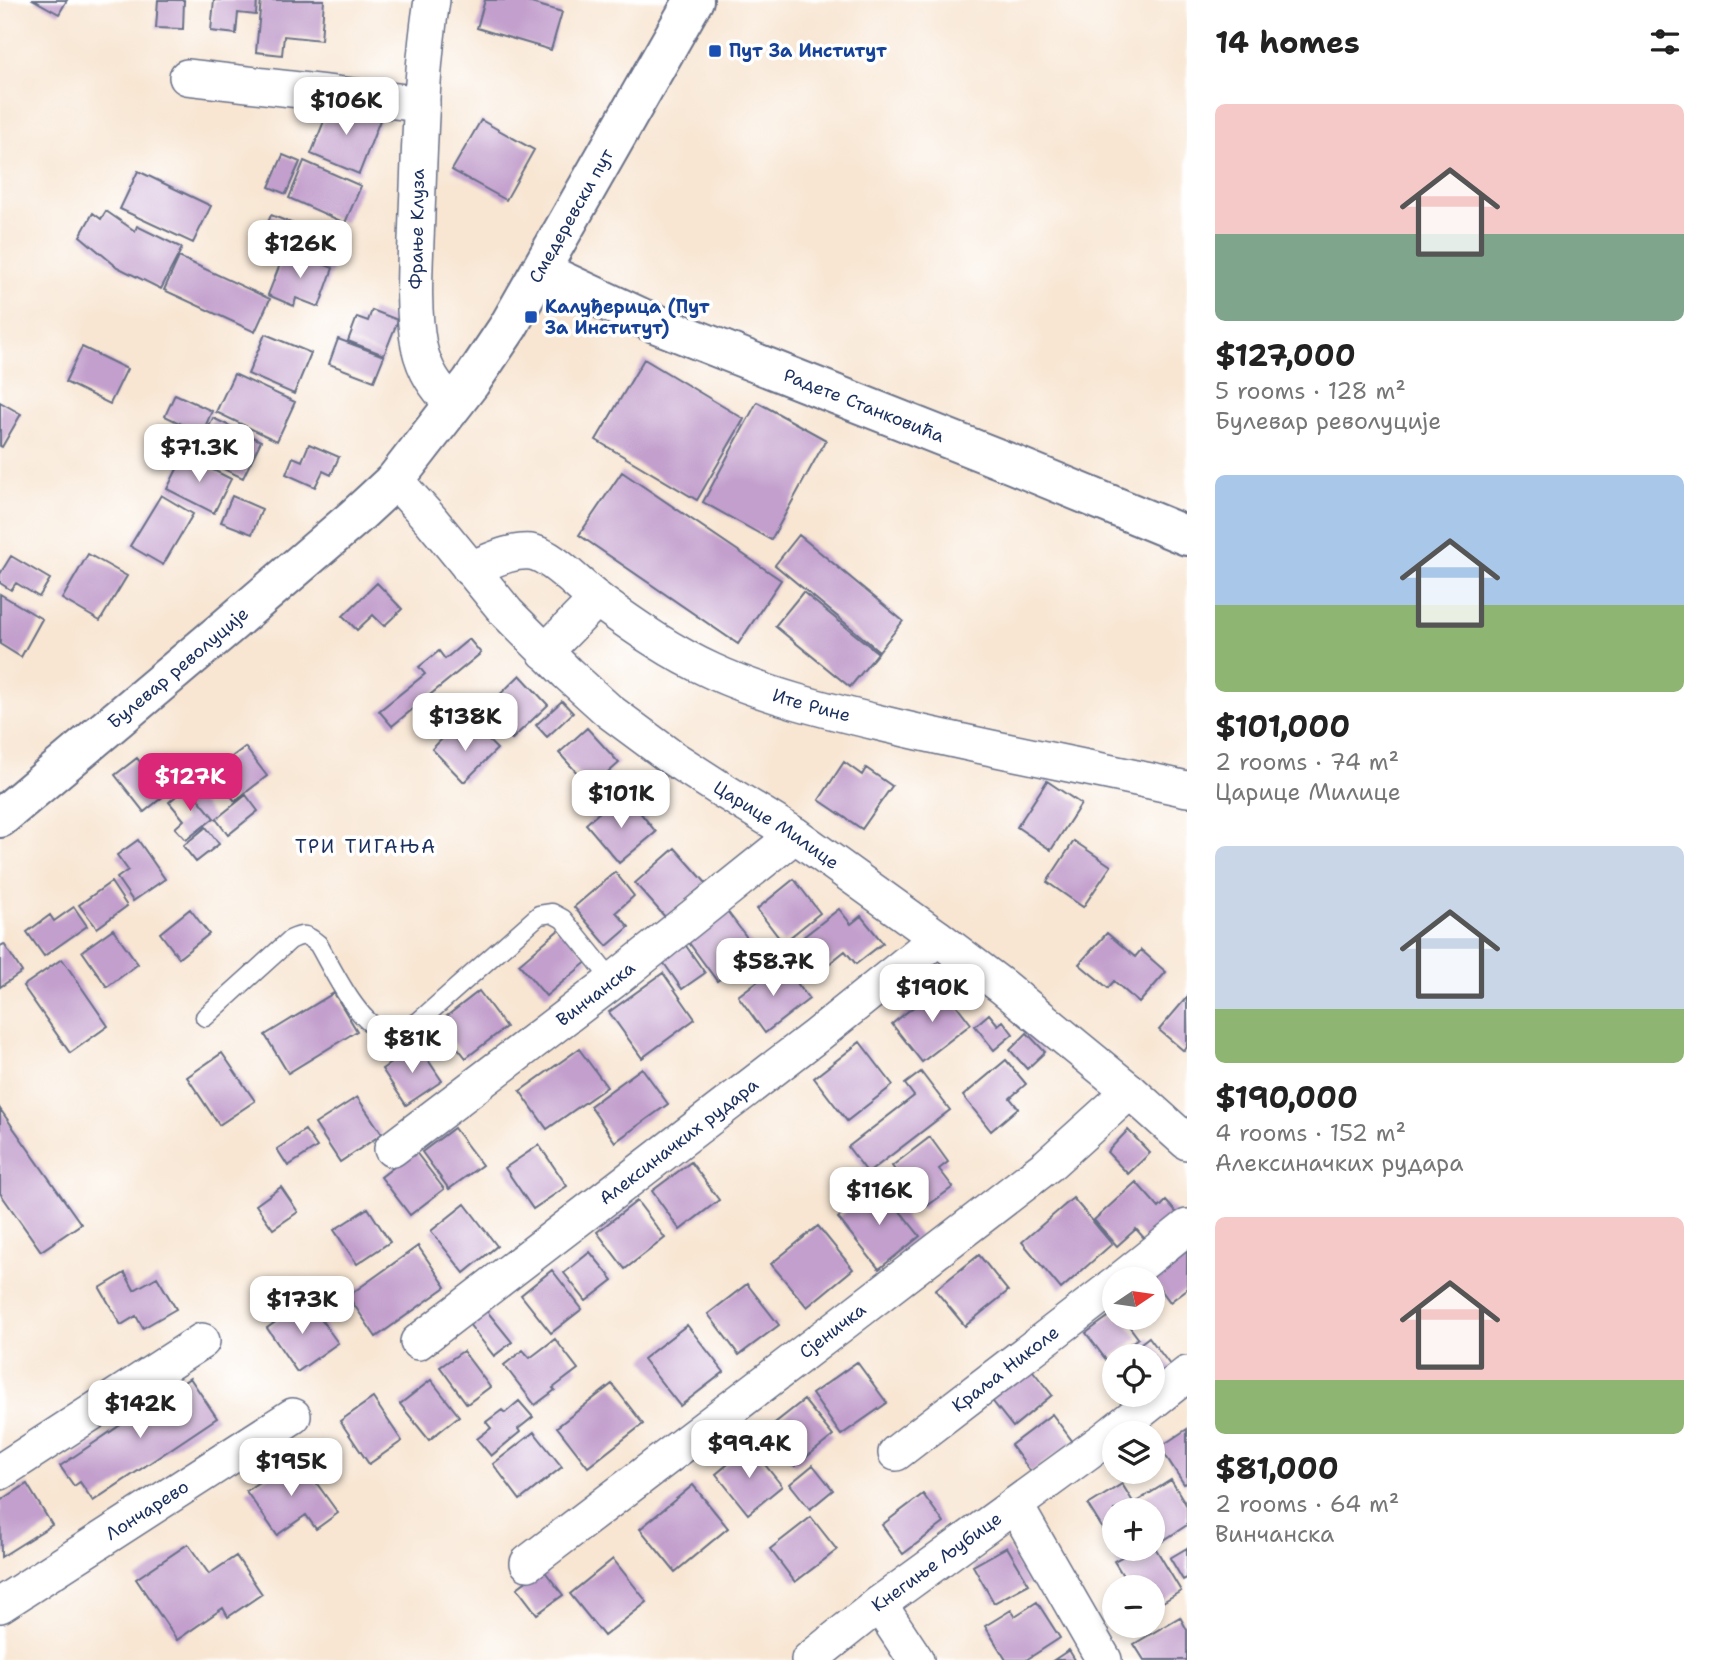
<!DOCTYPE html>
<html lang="en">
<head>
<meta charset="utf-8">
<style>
  :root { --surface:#fff; --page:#f6f6f6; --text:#222; --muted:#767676; --accent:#db2777 }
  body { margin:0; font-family:"Shantell Sans",sans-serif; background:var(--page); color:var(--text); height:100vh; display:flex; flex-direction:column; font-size:26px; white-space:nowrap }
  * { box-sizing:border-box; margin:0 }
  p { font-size:23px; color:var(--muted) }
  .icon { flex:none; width:38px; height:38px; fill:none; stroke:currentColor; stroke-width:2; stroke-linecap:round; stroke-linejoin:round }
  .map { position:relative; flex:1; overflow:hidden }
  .side { display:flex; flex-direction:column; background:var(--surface); width:525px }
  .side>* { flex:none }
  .needle { width:46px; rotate:77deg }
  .controls { position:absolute; left:1102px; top:1267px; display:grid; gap:14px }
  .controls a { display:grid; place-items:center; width:63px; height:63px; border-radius:50%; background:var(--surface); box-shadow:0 4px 10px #0003; font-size:35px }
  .price { position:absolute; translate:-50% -60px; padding:0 16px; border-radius:14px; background:#fff; color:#222; font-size:23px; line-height:46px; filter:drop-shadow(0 2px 4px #0008) }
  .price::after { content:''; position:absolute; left:50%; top:42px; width:21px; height:16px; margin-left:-10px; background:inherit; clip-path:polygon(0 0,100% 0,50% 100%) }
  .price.on { background:var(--accent); color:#fff }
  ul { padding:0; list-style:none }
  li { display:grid; align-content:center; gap:14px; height:371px; padding:0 28px }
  li span { display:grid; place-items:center; height:217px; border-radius:10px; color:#555 }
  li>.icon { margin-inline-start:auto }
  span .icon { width:126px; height:126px; fill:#fffc; stroke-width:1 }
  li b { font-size:30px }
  h2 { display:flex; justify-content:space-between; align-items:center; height:84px; padding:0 28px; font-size:30px }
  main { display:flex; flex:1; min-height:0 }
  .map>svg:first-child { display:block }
</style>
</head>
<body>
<main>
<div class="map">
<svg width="1187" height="1660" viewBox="0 0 1187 1660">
  <rect width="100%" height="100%" fill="#fff"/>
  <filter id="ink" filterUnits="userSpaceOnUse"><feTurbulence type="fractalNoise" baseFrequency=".0143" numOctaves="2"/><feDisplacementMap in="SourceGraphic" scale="14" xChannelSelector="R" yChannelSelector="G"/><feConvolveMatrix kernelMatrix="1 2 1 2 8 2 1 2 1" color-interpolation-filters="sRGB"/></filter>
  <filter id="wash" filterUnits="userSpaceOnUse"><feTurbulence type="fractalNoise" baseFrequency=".00686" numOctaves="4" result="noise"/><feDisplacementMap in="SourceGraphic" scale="28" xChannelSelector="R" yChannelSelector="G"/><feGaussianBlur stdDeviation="1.57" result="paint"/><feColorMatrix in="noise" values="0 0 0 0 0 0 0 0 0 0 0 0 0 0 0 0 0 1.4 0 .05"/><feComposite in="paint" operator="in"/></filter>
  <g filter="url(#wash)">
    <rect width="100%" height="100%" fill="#f8e6d3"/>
    <g id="blocks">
      <!-- building -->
      <path fill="#c29fcc" d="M 34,0 L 67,0 L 59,14 Z
        M 158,0 L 184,0 L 183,29 L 156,28 Z
        M 214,0 L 257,0 L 256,15 L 238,13 L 236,34 L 211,31 Z
        M 261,0 L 324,0 L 321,40 L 284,36 L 282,55 L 256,52 Z
        M 485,0 L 521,0 L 562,12 L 551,50 L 477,28 Z
        M 332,101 L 380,120 L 359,174 L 311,154 Z
        M 481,120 L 534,150 L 506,200 L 452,170 Z
        M 283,155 L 300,162 L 286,194 L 269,187 Z
        M 304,161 L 361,186 L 345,223 L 289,198 Z
        M 138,171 L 211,206 L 193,243 L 120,209 Z
        M 106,211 L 135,231 L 137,226 L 182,248 L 161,289 L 117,267 L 80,236 L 93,213 L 101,219 Z
        M 271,215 L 341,243 L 333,265 L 262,237 Z
        M 286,249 L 333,268 L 319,307 L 296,298 L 294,306 L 268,295 Z
        M 179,257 L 270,299 L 255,332 L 164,290 Z
        M 372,310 L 398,320 L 384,355 L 348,341 L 357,317 L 368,321 Z
        M 265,334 L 311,353 L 294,394 L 248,374 Z
        M 338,339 L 384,356 L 374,381 L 329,364 Z
        M 82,347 L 127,369 L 110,404 L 65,382 Z
        M 644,359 L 744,419 L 697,500 L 596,440 Z
        M 234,374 L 295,402 L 277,441 L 216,412 Z
        M 175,394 L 212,411 L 202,434 L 165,416 Z
        M 0,402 L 21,414 L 2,447 L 0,446 Z
        M 757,402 L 826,440 L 771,540 L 703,502 Z
        M 213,418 L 261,441 L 243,478 L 195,456 Z
        M 309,444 L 339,457 L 331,475 L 323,471 L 315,487 L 286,474 L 293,457 L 302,461 Z
        M 184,455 L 231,479 L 214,513 L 167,489 Z
        M 622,472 L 781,580 L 738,644 L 579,535 Z
        M 161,495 L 193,514 L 163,565 L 130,546 Z
        M 232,496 L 262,509 L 252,534 L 221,522 Z
        M 799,535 L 903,621 L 879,651 L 775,565 Z
        M 88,554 L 127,576 L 100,621 L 62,599 Z
        M 11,556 L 50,579 L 39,597 L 16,583 L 11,590 L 0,583 L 0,574 Z
        M 377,583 L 402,609 L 384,626 L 373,615 L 357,630 L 343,616 Z
        M 803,592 L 878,653 L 850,687 L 775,626 Z
        M 0,594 L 42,619 L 21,657 L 0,644 Z
        M 469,639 L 481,653 L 392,726 L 379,711 L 425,674 L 419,667 L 439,651 L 445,659 Z
        M 520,675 L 548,705 L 512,739 L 484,710 Z
        M 562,701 L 573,713 L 547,737 L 536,725 Z
        M 587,728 L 619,763 L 591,788 L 559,753 Z
        M 477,729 L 497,749 L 464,782 L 432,749 L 449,732 L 462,745 Z
        M 245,747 L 267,776 L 235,801 L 212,772 Z
        M 137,758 L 165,795 L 144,812 L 115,775 Z
        M 844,762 L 862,775 L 866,768 L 892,786 L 862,829 L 819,800 Z
        M 1047,781 L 1081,804 L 1051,850 L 1017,827 Z
        M 188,786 L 214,818 L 186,840 L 175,828 L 184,820 L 169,802 Z
        M 246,795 L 258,811 L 228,835 L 216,819 Z
        M 630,800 L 656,832 L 619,863 L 586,824 L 609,804 L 616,812 Z
        M 206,827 L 219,844 L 196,862 L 183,846 Z
        M 138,840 L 165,879 L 133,901 L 117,878 L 128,870 L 117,855 Z
        M 1074,841 L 1111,866 L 1083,907 L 1047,882 Z
        M 675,848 L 706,883 L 666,918 L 635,883 Z
        M 615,872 L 634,896 L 616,912 L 629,927 L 607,946 L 574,907 Z
        M 794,879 L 820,913 L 783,943 L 757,909 Z
        M 111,882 L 127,906 L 97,928 L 79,905 Z
        M 74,907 L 87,926 L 44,956 L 27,932 L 50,915 L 54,921 Z
        M 190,909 L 209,934 L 179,958 L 160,933 Z
        M 839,909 L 851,924 L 861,916 L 883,943 L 856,964 L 845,951 L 825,967 L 802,938 Z
        M 727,911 L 757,951 L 717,981 L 687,940 Z
        M 561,928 L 589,960 L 546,996 L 519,964 Z
        M 113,929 L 138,964 L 107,987 L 82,951 Z
        M 1107,933 L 1135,957 L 1141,950 L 1166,972 L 1139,1003 L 1114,981 L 1108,988 L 1079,964 Z
        M 684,943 L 705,973 L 682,989 L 661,959 Z
        M 4,944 L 22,972 L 0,987 L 0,946 Z
        M 62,959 L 108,1026 L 70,1053 L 23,986 Z
        M 782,963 L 809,999 L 765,1033 L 738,996 Z
        M 663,973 L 695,1019 L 642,1058 L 609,1012 Z
        M 941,985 L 971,1024 L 922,1062 L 892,1024 Z
        M 479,991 L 506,1027 L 466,1058 L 438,1023 Z
        M 334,993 L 357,1031 L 288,1073 L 265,1035 Z
        M 1187,997 L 1187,1047 L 1184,1051 L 1159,1030 Z
        M 989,1014 L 998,1025 L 1003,1021 L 1013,1034 L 994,1050 L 975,1026 Z
        M 1027,1033 L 1045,1052 L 1027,1069 L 1010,1050 Z
        M 860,1042 L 893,1085 L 847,1121 L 814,1078 Z
        M 418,1045 L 442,1081 L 406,1105 L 382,1069 Z
        M 579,1049 L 607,1087 L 547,1129 L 520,1091 Z
        M 222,1053 L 255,1101 L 219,1125 L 187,1077 Z
        M 1006,1060 L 1026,1084 L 1010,1098 L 1018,1108 L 991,1131 L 963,1096 Z
        M 642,1068 L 668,1104 L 615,1142 L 590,1106 Z
        M 921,1072 L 950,1110 L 868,1173 L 848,1147 L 914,1096 L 905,1084 Z
        M 357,1097 L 382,1134 L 340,1162 L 315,1124 Z
        M 0,1109 L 81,1224 L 41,1251 L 0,1193 Z
        M 454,1128 L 482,1165 L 449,1189 L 422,1152 Z
        M 305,1130 L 317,1147 L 288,1166 L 277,1149 Z
        M 1128,1130 L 1150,1153 L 1128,1174 L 1107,1152 Z
        M 930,1137 L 948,1162 L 939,1169 L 953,1187 L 923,1209 L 892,1166 Z
        M 539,1145 L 567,1186 L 533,1209 L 505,1168 Z
        M 415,1151 L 444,1189 L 410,1215 L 381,1177 Z
        M 691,1162 L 719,1200 L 680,1230 L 652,1191 Z
        M 1136,1182 L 1159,1208 L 1166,1201 L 1182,1219 L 1152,1247 L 1136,1229 L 1117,1246 L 1094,1220 Z
        M 879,1185 L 920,1236 L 879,1269 L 838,1218 Z
        M 281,1187 L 298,1212 L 273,1229 L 256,1205 Z
        M 1073,1198 L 1112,1244 L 1061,1289 L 1022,1242 Z
        M 637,1201 L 665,1238 L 625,1269 L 597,1232 Z
        M 465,1204 L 497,1246 L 464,1273 L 431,1231 Z
        M 368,1208 L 390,1242 L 357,1264 L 334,1230 Z
        M 818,1226 L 853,1269 L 807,1307 L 771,1264 Z
        M 418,1246 L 446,1287 L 376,1337 L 348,1296 Z
        M 1187,1248 L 1187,1289 L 1170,1302 L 1151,1276 Z
        M 590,1252 L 613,1280 L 586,1301 L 564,1273 Z
        M 979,1255 L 1008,1291 L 965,1326 L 935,1290 Z
        M 552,1270 L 582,1309 L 551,1333 L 521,1295 Z
        M 125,1273 L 134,1290 L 157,1277 L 176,1309 L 143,1328 L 136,1316 L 121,1325 L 100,1288 Z
        M 747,1284 L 779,1325 L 739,1355 L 708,1314 Z
        M 307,1300 L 338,1343 L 297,1372 L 267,1328 Z
        M 486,1310 L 512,1342 L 494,1356 L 469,1324 Z
        M 1115,1312 L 1115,1318 L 1123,1318 L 1138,1338 L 1107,1361 L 1086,1333 Z
        M 687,1325 L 724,1372 L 680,1406 L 643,1359 Z
        M 1149,1337 L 1176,1373 L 1153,1391 L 1153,1356 L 1124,1356 Z
        M 555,1339 L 578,1369 L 553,1388 L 555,1390 L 535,1405 L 504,1365 L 523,1350 L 530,1358 Z
        M 463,1351 L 490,1387 L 467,1404 L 440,1367 Z
        M 857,1362 L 887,1403 L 841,1435 L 812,1394 Z
        M 1029,1366 L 1052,1395 L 1013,1427 L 990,1398 Z
        M 190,1378 L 217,1418 L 93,1501 L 80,1482 L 74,1486 L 60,1466 Z
        M 431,1380 L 459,1416 L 429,1440 L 400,1404 Z
        M 612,1384 L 643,1424 L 588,1467 L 557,1427 Z
        M 373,1398 L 402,1441 L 369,1464 L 340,1421 Z
        M 804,1400 L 833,1436 L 795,1466 L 766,1430 Z
        M 519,1401 L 533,1417 L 518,1429 L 520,1432 L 491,1456 L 477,1439 L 491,1428 L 486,1422 L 502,1410 L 505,1413 Z
        M 1052,1414 L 1073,1442 L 1031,1472 L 1011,1445 Z
        M 1187,1429 L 1187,1483 L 1184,1484 L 1160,1447 Z
        M 534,1432 L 562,1467 L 520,1500 L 493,1464 Z
        M 750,1446 L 782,1486 L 748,1514 L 716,1474 Z
        M 297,1456 L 338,1513 L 316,1529 L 306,1515 L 277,1535 L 246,1491 Z
        M 813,1465 L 833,1490 L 810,1509 L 790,1484 Z
        M 1171,1480 L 1187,1506 L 1187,1525 L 1161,1542 L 1153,1529 L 1153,1510 L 1141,1510 L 1136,1502 Z
        M 27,1484 L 52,1525 L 1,1557 L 0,1501 Z
        M 1122,1484 L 1138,1510 L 1115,1510 L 1115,1544 L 1113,1545 L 1088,1505 Z
        M 693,1485 L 728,1528 L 675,1572 L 640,1529 Z
        M 923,1494 L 944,1523 L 903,1554 L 882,1525 Z
        M 811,1517 L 837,1550 L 795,1582 L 770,1549 Z
        M 188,1544 L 209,1574 L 236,1556 L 262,1594 L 228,1617 L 223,1608 L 177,1640 L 136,1579 Z
        M 1153,1544 L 1181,1591 L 1153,1608 L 1153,1587 L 1130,1587 L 1114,1561 L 1136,1549 L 1153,1549 Z
        M 1007,1547 L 1029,1584 L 994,1603 L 973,1566 Z
        M 1187,1548 L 1187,1578 L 1183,1580 L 1170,1558 Z
        M 613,1559 L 647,1602 L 604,1636 L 570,1594 Z
        M 543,1569 L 563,1595 L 537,1614 L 517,1588 Z
        M 1037,1602 L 1060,1638 L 1026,1660 L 1006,1660 L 985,1626 L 1011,1610 L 1015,1616 Z
        M 1180,1617 L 1187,1630 L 1187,1660 L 1144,1660 L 1134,1644 Z
        M 1069,1650 L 1075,1660 L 1054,1660 Z"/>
    </g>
  </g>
  <g filter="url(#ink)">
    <use href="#blocks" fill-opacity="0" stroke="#686f87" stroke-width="2"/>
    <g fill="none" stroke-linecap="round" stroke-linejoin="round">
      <defs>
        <path id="lane" d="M 205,1017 L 290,940 C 305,933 307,935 318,944 C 331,966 357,1022 381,1029 C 394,1034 407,1028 418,1022 L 539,915 L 552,913 L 563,919 L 613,981"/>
        <g id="street">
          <path d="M 432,0 C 421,70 420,142 417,213 C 416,256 411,303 419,346 C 425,373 436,386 453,406"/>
          <path d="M 187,77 L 422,104"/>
          <path id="s1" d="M 395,480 L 431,520 L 507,613 L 567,673 L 609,711 L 671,757 L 719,788 L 795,835 L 938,938 L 1003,987 L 1130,1091 L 1187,1142"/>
          <path id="s2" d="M 470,569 C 489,562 510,550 531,552 C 552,555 581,588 599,601 C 635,627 672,653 712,671 C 764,695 825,710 880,723 C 982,748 1085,766 1187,789"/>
          <path d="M 545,652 L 597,599"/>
          <path id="s3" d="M 392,1149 L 613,981 L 795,835"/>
          <path d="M 1122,1279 L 1187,1227"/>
          <path id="s4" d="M 418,1342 L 816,1036 L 938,938"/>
          <path id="s5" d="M 896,1453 L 1115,1285"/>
          <path d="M 0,1472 L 202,1341"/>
          <path d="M 1015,1505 L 1104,1660"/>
          <path id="s6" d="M 528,1563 L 843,1323 L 1048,1165 L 1130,1091"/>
          <path d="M 879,1604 L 916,1660"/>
          <path id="s7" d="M 0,1605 L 293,1416"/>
          <path id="s8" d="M 809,1660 L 879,1604 L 1104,1440 L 1187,1374"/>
        </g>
        <g id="secondary">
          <path id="s9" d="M 541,271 L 642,318 L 1012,464 L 1187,536"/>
          <path id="s10" d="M 0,818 L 228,626 L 355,517 L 395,480 L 471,382 L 508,327 L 694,0"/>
        </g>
      </defs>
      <!-- lane casing -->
      <use href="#lane" stroke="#686f87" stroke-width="21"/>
      <!-- street casing -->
      <use href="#street" stroke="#686f87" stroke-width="38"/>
      <!-- secondary casing -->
      <use href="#secondary" stroke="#686f87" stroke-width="42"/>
      <!-- lane -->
      <use href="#lane" stroke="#fff" stroke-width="18"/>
      <!-- street -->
      <use href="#street" stroke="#fff" stroke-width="35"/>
      <!-- secondary -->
      <use href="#secondary" stroke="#fff" stroke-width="38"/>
    </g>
  </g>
  <!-- markers -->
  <g fill="#1a4fb4" stroke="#fff" stroke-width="2.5">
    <rect x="708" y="44" width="14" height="14" rx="3.5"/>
    <rect x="524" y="310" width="14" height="14" rx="3.5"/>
  </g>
  <g text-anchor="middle" stroke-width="7" stroke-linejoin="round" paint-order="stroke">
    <!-- transit labels -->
    <g font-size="18" font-weight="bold" fill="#164399" stroke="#fff" text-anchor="start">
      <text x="729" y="57">Пут За Институт</text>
      <text x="545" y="313">Калуђерица (Пут<tspan x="545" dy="21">За Институт)</tspan></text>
    </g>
    <!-- street labels -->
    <g font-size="18" fill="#1b2f5e" stroke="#fff">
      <text dy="6" stroke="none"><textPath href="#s10" startOffset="838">Смедеревски пут</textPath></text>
      <text transform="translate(417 229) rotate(-89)" y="6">Фрање Клуза</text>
      <text dy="6" stroke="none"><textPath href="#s9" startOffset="350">Радете Станковића</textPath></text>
      <text dy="6" stroke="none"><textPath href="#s10" startOffset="233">Булевар револуције</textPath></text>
      <text dy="6" stroke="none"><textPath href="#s2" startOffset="387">Ите Рине</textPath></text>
      <text dy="6" stroke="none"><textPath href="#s1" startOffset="518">Царице Милице</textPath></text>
      <text dy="6" stroke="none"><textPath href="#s3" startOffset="256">Винчанска</textPath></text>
      <text dy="6" stroke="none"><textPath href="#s4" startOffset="329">Алексиначких рудара</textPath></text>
      <text dy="6" stroke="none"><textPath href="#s6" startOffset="383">Сјеничка</textPath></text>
      <text dy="6" stroke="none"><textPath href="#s5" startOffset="138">Краља Николе</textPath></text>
      <text dy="6" stroke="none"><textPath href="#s7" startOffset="175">Лончарево</textPath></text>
      <text dy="6" stroke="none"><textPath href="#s8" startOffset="161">Кнегиње Љубице</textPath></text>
    </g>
    <!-- neighbourhood labels -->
    <g font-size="19" letter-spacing="2" fill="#1b2f5e" stroke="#fff">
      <text x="366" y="853">ТРИ ТИГАЊА</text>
    </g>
  </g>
</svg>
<div class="controls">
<a><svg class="needle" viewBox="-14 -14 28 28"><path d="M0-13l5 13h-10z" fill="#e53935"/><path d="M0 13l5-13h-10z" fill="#767676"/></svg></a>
<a><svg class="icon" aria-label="locate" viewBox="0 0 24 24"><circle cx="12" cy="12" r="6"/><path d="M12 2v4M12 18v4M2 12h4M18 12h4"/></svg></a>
<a><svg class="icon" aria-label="layers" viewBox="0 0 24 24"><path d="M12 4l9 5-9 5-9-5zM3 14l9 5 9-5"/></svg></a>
<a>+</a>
<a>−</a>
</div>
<b class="price" style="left:346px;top:137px">$106K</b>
<b class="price" style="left:300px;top:280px">$126K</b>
<b class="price" style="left:199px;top:484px">$71.3K</b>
<b class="price" style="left:465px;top:753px">$138K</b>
<b class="price on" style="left:190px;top:813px">$127K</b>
<b class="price" style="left:621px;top:830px">$101K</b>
<b class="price" style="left:773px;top:998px">$58.7K</b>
<b class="price" style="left:932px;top:1024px">$190K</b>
<b class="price" style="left:412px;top:1075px">$81K</b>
<b class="price" style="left:879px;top:1227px">$116K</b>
<b class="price" style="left:302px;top:1336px">$173K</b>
<b class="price" style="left:140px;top:1440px">$142K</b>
<b class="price" style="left:749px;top:1480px">$99.4K</b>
<b class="price" style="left:291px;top:1498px">$195K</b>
</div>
<section class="side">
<h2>14 homes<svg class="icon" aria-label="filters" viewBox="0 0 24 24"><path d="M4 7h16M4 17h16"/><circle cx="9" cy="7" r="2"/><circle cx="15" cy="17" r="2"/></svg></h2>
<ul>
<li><span style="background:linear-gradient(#f6c9c9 60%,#7fa58c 0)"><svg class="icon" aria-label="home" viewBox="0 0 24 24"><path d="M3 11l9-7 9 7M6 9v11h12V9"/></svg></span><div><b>$127,000</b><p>5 rooms · 128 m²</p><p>Булевар револуције</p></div></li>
<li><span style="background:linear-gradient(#a9c7e8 60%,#8fb573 0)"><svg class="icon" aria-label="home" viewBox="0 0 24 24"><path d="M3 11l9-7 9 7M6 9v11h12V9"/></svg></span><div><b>$101,000</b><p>2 rooms · 74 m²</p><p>Царице Милице</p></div></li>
<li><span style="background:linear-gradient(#c9d6e8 75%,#8fb573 0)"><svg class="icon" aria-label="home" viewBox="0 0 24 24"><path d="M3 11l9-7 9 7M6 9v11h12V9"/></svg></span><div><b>$190,000</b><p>4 rooms · 152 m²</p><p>Алексиначких рудара</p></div></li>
<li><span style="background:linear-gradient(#f6c9c9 75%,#8fb573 0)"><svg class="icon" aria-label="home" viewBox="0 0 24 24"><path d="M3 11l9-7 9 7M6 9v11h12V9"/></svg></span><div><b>$81,000</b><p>2 rooms · 64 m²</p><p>Винчанска</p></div></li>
</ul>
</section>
</main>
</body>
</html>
